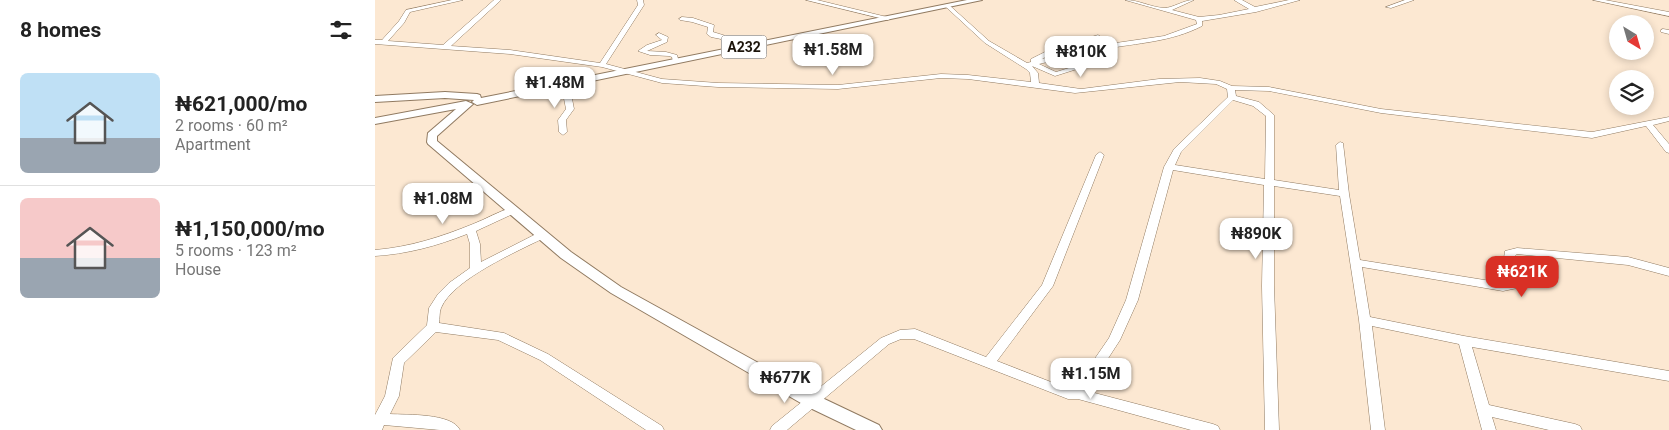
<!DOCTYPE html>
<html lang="en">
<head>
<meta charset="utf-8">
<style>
  :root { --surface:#fff; --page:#f6f6f6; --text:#222; --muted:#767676; --line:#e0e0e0; --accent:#d93025 }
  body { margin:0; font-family:Roboto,sans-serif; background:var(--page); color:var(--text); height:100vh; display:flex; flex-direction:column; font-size:19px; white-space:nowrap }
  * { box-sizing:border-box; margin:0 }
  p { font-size:16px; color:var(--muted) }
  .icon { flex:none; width:28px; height:28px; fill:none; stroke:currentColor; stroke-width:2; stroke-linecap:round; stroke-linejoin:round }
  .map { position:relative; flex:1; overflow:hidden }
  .side { display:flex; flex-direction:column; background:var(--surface); width:375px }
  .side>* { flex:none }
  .needle { width:32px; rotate:143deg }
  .tools { position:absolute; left:1234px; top:15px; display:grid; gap:10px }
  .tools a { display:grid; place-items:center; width:45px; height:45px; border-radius:50%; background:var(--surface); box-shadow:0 2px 8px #0003; font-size:25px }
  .price { position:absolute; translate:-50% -42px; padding:0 11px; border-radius:10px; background:#fff; color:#222; font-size:16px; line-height:32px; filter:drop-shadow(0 1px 2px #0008) }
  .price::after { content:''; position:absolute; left:50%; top:30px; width:15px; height:11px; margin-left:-8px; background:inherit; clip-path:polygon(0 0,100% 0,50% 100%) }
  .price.on { background:var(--accent); color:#fff }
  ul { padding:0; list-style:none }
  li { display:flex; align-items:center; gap:15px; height:125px; padding:0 20px }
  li+li { border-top:1px solid var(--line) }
  li span { display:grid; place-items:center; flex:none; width:140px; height:100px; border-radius:8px; color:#555 }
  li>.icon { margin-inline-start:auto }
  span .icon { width:60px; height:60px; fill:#fffc; stroke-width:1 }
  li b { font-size:21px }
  h2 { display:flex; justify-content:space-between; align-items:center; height:60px; padding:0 20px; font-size:21px }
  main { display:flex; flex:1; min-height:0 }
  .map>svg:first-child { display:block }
</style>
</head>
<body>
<main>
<section class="side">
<h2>8 homes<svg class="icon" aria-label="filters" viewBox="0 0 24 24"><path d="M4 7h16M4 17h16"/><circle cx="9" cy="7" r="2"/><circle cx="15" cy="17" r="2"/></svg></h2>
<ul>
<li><span style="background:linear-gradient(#bfe0f5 65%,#9aa5b1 0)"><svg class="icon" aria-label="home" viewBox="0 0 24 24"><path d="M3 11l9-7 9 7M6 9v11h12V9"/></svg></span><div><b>₦621,000/mo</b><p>2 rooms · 60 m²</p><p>Apartment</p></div></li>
<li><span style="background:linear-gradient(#f6c9c9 60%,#9aa5b1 0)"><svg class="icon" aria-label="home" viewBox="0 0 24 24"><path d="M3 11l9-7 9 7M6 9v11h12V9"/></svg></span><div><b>₦1,150,000/mo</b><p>5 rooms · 123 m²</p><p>House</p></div></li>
</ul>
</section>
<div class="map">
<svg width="1294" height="430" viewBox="0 0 1294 430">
  <rect width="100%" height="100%" fill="#fce8d2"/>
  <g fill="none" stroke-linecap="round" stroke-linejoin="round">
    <defs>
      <path id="minor" d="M 77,0 L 88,0 L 35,12 L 29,23 L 13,41 L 68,45 L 119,0 L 126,0 L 76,46 L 135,50 L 225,63 L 263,5 L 262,0 L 268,0 L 269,5 L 231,64 L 287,79 L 343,83 L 463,85 L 566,74 L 593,75 L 656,82 L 655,73 L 651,69 L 610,43 L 571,7 L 571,5 L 573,4 L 614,41 L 652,63 L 656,62 L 656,59 L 674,50 L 723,35 L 726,37 L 725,38 L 678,52 L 667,59 L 727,45 L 789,36 L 822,24 L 821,20 L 750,0 C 764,0 775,7 789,8 C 798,8 808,0 819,0 L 797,10 L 824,17 L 844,15 L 874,9 L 859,0 L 867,0 L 880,7 L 914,0 L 925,0 L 881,12 L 827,21 L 827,26 C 796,42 763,43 729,49 C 707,53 686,59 664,64 L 681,72 L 710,63 L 699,57 L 703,55 L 721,63 L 680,76 L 657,66 L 663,73 L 664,83 L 706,89 L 784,79 L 825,78 L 845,81 L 857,86 L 894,87 L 1006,109 L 1217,132 L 1294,117 L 1294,121 L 1278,125 L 1294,144 L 1294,153 L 1291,152 L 1271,126 L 1217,138 L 1006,113 L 894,91 L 860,90 L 861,96 L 884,102 L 899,115 L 899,180 L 964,190 L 961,145 L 965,142 L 968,143 L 974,194 L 985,260 L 1128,283 L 1142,281 L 1151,276 L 1129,258 L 1130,251 L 1142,248 L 1253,257 L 1294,268 L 1294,276 L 1253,265 L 1142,254 L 1139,257 L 1164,276 L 1152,286 L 1128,291 L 987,267 L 995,317 L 1089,336 L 1294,371 L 1294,381 L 1097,347 L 1114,405 L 1200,424 L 1205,426 L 1207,430 L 1174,430 L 1117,417 L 1121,430 L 1107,430 L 1084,344 L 997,326 L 1010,430 L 996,430 L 984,320 L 965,196 L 899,186 L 899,286 L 904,430 L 890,430 L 887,286 L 889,185 L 798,170 L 763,300 L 745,340 L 712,391 L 838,424 L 843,426 L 845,430 L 816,430 L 703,399 L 693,399 L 539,339 L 526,339 L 514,344 L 412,430 L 395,430 L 397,426 L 506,338 L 525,330 L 540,329 L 611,357 L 667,285 L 721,155 L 725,152 L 729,155 L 678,286 L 622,361 L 694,389 L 699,389 L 734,338 L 751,300 L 789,167 L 799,149 L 853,97 L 852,89 L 841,84 L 805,82 L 700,93 L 593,79 L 566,78 L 463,89 L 343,87 L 287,83 L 227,67 L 135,54 L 0,44 L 0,40 L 7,40 L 24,21 L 31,10 ZM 858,100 L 878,106 L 891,116 L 890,179 L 800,165 L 806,152 Z
        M 431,0 L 442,0 L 516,18 L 513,20 Z
        M 1030,0 L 1039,0 L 1016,8 L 1011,7 Z
        M 1218,0 L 1230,0 L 1294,12 L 1294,16 Z
        M 307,17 L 318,18 L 339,25 L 338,32 L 351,36 L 357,50 L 352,51 L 346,39 L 336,37 L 332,34 L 333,27 L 317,22 L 305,20 L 304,19 Z
        M 1288,29 L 1294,30 L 1294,34 L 1286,32 L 1286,30 Z
        M 284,33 L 293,37 L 292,42 L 272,51 L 291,52 L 302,55 L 304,62 L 298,62 L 297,57 L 294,56 L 275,55 L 263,51 L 272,45 L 287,40 L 281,35 Z
        M 187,81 L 190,81 L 194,83 L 199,109 L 191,120 L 192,132 L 188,135 L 184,132 L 183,120 L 191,109 L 186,83 Z
        M 138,207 L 143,210 L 142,212 L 101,231 L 105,244 L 106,262 L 163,233 L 167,232 L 172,235 L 171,237 C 143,251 78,279 66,308 C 64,313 65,319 64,323 L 129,333 L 173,354 L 287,426 L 289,430 L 271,430 L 165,360 L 123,340 L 61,332 L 29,363 L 24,396 L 15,414 C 32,415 77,413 85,430 L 65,430 L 9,425 L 7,430 L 0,430 L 0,415 L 10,396 L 18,358 L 52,325 L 54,308 L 63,294 L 74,283 L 95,268 L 95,244 L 92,234 C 62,246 32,254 0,256 L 0,250 C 35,247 66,237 98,224 C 111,219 124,211 138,207 Z"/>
      <path id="major" d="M 592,0 L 607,0 L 102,105 L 97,102 L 99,100 L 70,98 L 0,102 L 0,96 L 70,92 L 102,94 L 105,95 L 106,98 Z
        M 91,101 L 98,104 L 62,136 L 62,141 L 196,252 L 246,287 L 443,396 L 504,425 L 507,430 L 481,430 L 431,406 L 236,293 L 186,258 L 53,144 L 52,142 L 53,133 L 81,109 L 0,124 L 0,118 Z"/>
    </defs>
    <!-- minor casing -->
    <use href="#minor" stroke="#907a61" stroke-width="1"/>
    <!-- major casing -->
    <use href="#major" stroke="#907a61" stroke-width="2"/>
    <!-- minor -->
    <use href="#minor" fill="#fff" fill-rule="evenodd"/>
    <!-- major -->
    <use href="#major" fill="#fff" fill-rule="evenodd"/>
  </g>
  <g text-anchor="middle" stroke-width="5" stroke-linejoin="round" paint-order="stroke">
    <!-- shield labels -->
    <rect fill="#fff" stroke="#605a54" stroke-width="1" x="346.5" y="35.5" width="45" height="23" rx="4"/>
    <g font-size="14" font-weight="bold" fill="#1c140a">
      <text x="369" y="52">A232</text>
    </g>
  </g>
</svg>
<div class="tools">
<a><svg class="needle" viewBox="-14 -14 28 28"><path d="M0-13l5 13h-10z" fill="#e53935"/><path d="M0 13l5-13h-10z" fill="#767676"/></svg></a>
<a><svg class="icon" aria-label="layers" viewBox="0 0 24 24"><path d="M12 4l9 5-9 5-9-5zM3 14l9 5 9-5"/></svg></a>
</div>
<b class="price" style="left:458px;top:76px">₦1.58M</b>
<b class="price" style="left:706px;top:78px">₦810K</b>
<b class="price" style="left:180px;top:109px">₦1.48M</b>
<b class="price" style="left:68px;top:225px">₦1.08M</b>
<b class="price" style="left:881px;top:260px">₦890K</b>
<b class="price on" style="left:1147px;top:298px">₦621K</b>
<b class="price" style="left:716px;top:400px">₦1.15M</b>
<b class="price" style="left:410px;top:404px">₦677K</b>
</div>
</main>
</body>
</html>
